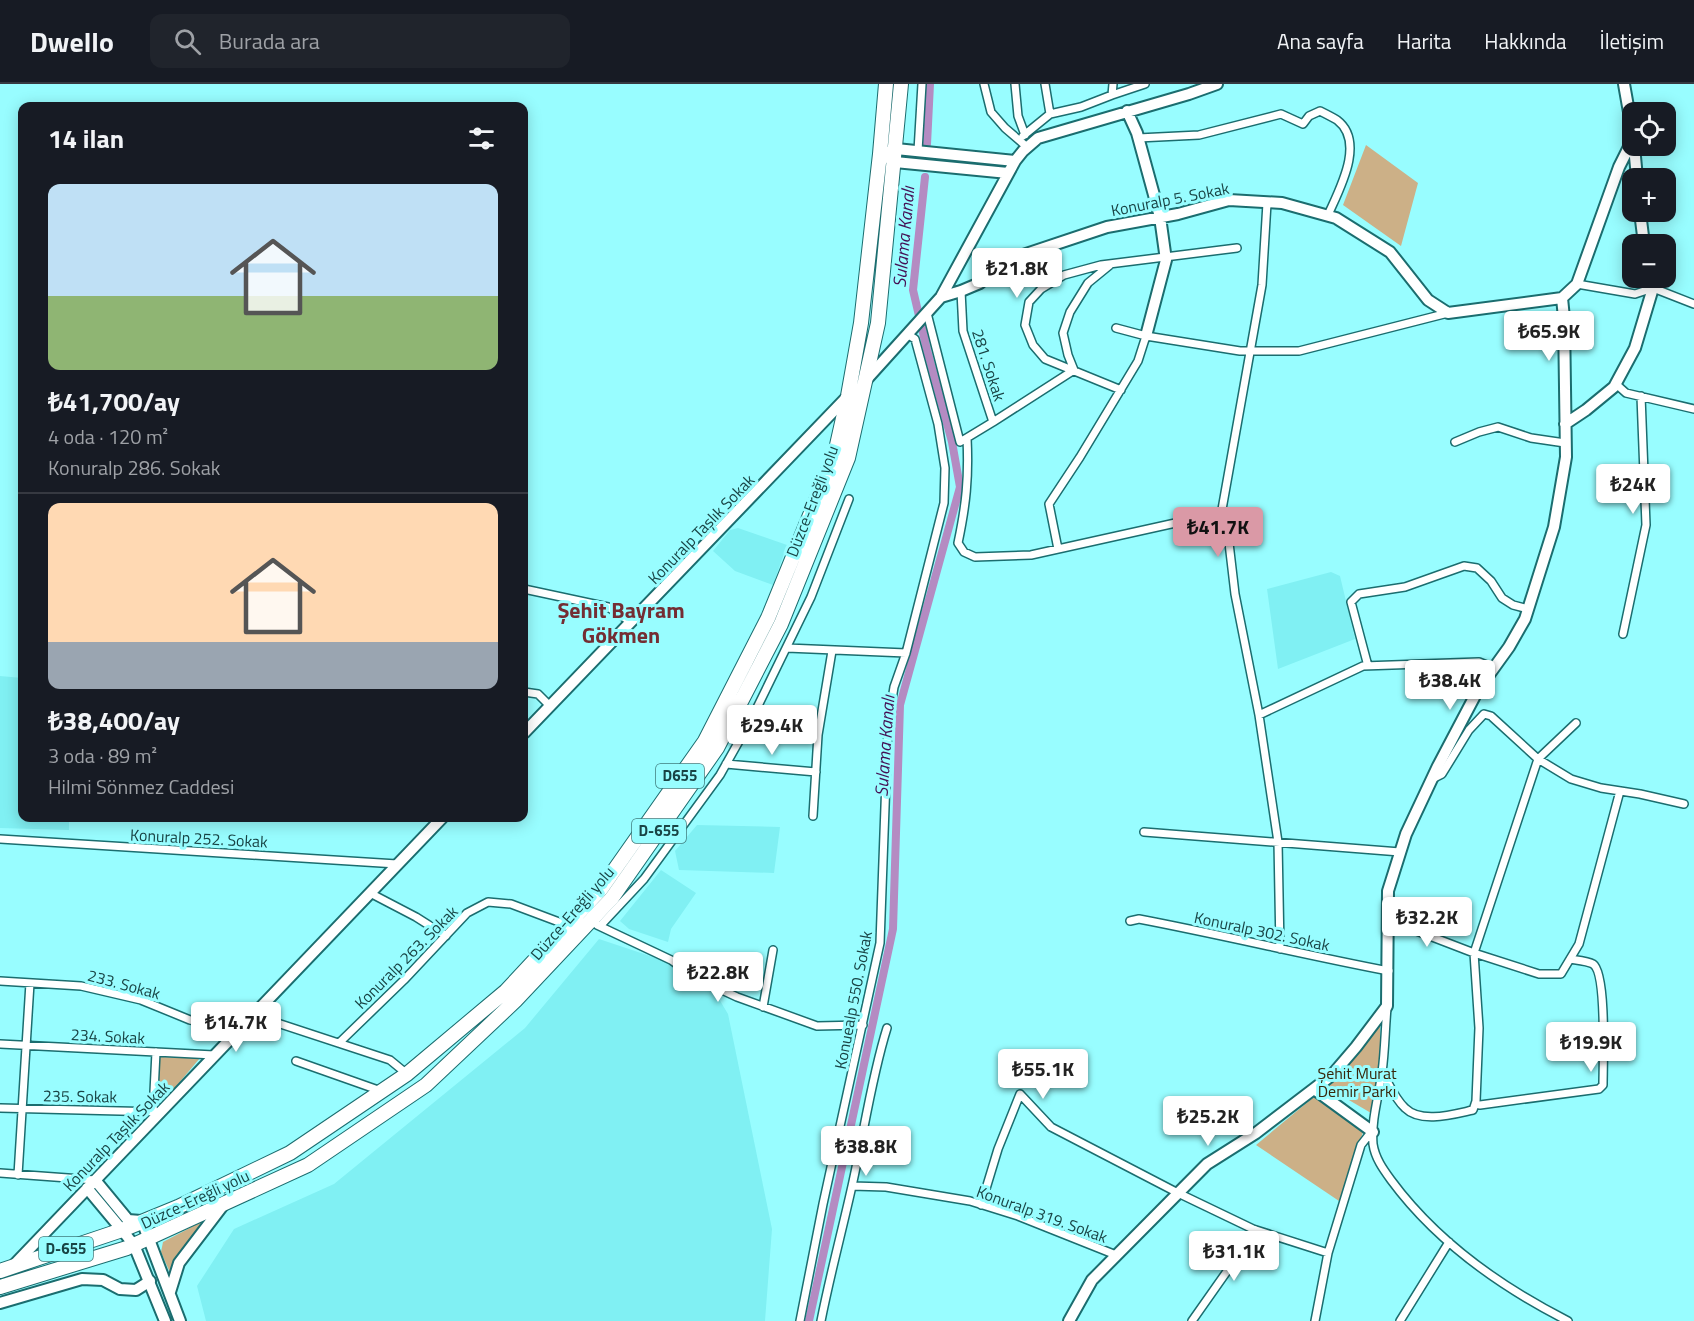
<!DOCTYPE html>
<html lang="tr">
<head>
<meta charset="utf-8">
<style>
  :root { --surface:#171b24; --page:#20242c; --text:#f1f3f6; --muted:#9ea1a6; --line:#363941; --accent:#da99a6 }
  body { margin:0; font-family:"Titillium Web",sans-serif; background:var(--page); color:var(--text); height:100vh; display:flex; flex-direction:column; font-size:22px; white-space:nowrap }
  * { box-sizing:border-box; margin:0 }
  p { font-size:20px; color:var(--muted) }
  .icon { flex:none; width:33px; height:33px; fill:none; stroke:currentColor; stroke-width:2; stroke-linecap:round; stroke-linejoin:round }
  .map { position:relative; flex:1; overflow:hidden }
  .side { position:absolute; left:18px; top:18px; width:510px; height:720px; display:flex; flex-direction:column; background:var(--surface); border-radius:12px; box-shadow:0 3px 15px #0003 }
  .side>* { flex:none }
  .tools { position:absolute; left:1622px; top:18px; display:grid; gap:12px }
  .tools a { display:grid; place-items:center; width:54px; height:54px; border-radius:12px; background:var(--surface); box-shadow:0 3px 15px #0003; font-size:30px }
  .price { position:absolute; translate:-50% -51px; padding:0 14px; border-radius:6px; background:#fff; color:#222; font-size:20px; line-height:39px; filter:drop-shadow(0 2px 3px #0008) }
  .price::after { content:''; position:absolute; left:50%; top:36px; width:18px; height:14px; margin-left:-9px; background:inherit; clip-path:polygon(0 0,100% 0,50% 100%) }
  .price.on { background:var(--accent); color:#111 }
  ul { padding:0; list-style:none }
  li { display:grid; align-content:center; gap:12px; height:318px; padding:0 30px }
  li+li { border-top:2px solid var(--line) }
  li span { display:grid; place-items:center; height:186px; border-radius:12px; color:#555 }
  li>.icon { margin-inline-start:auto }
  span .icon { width:108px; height:108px; fill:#fffc; stroke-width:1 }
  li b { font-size:26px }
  h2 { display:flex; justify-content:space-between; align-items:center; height:72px; padding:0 30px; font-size:26px }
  header { display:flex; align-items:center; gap:36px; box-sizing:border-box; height:84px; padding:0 30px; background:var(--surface); border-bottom:2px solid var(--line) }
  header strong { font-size:28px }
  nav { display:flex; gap:33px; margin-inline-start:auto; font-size:21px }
  .search { width:420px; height:54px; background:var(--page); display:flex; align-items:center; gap:15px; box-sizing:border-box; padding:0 21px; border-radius:12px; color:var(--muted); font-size:22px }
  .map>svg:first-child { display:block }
</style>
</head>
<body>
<header>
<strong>Dwello</strong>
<div class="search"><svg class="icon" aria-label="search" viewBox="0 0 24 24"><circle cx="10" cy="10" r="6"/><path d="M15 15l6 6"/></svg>Burada ara</div>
<nav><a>Ana sayfa</a><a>Harita</a><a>Hakkında</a><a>İletişim</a></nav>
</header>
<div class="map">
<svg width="1694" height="1237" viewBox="0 0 1694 1237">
  <rect width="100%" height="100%" fill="#98fdff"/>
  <!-- built -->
  <path fill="#80f0f3" d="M 738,444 L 787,461 L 773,501 L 735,487 L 713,467 L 730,446 Z
    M 1331,488 L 1340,492 L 1355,555 L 1278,585 L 1267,505 Z
    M 0,592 L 22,594 L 22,734 L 69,734 L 69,746 L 0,744 Z
    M 697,741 L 780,743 L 774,789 L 679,786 L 675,767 Z
    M 661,786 L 696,809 L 671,845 L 668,858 L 629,845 L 620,837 Z
    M 599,855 L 704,890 L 728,930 L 772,1145 L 765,1237 L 206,1237 L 197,1202 L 234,1145 L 334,1100 L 525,944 Z"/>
  <!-- green -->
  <path fill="#ccb087" d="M 1366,61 L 1418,99 L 1401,162 L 1343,121 Z
    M 1380,942 L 1380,976 L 1371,1029 L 1325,1002 L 1343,986 L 1374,947 Z
    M 159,973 L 200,974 L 162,1019 L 156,1019 Z
    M 1315,1012 L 1363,1048 L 1342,1119 L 1256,1061 Z
    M 205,1136 L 203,1142 L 171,1191 L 161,1168 L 163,1158 Z"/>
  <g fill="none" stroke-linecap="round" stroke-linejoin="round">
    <!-- canal -->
    <path stroke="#b48bc2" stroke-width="8" d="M 927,60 L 930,0
      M 809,1237 L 893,845 L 900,621 L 960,403 L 952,358 L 927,266 L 913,206 L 925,93"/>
    <defs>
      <path id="street" d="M 984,0 L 991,28 L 1005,44 L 1027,63
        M 1015,0 L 1018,32 L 1025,51
        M 1045,0 L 1050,30 L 1081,23 L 1112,11 L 1113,0
        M 1112,11 L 1145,0
        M 1023,52 L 1050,30
        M 1138,54 L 1199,51 L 1281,30 L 1303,40 L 1309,32 L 1320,27 C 1326,30 1332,33 1337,36 C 1366,58 1339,106 1328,131
        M 918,67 L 922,0
        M 1577,200 L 1635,210 L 1653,204 L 1694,220
        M 961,207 L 963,247 L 993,338 L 1074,286 L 1068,271 L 1063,249 L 1070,228 L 1088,199 L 1110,181
        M 927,229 L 960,358 L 993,338
        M 1116,244 L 1146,252 L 1240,267 L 1299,267 L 1448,229
        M 1616,300 L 1626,309 L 1694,325
        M 1121,306 L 1045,275 L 1033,261 L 1025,241 L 1029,218 L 1041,205 L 1064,191 L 1101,181 L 1237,164
        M 967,354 C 969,394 966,421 958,459 L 964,468 L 975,473 L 1031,471 L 1207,432 L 1221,431 L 1227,442 L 1235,510 L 1259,631 L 1363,582 L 1479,578 L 1494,584
        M 1455,358 L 1479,348 L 1498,343 L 1531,354 L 1565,359
        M 1221,431 L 1262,201 L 1267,119
        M 1058,465 L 1049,420 L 1080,373 L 1138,277 L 1146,252
        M 524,505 L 608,523 L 631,538
        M 1623,550 L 1646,441 L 1641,312
        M 787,564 L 906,569
        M 1368,582 L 1351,518 L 1359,510 L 1405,503 L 1464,482 L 1477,484 L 1491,497 L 1502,514 L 1513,521 L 1528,525
        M 524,608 L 538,610 L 550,622
        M 1259,631 L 1278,758 L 1280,865
        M 726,680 L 816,688
        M 1432,695 L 1442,690 L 1469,646 L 1484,630 L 1491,632 L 1538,675 L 1571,695 L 1601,704 L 1640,710 L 1684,720
        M 813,732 L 818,651 L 832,567
        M 1144,748 L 1400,768
        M 0,755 L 397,780
        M 370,809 L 416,833 L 446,852
        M 1388,836 L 1474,869 L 1539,890 L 1561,890 L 1579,860 L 1620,707
        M 1130,837 L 1139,835 C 1223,851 1305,871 1389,887
        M 597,841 L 671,876 L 696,894 L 737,913 L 817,942 L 863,941
        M 600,842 L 644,795 L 720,691 L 752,634 L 811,513 L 849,415
        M 0,897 L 81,902 L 141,916 L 190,936 L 237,947
        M 763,923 L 773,866
        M 1387,924 C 1385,945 1385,967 1382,988 C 1379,1011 1371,1036 1373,1060 C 1375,1074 1383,1085 1391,1096 C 1436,1157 1501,1203 1568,1237
        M 253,931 L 390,976 L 407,990
        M 339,959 L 404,896 L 467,829 L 488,818 L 511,820 L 567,841
        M 0,960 L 214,971
        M 296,977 L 381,1007
        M 1382,988 C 1389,1000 1395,1015 1405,1024 C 1421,1040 1454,1030 1473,1026 L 1476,1017 L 1479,944 L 1474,869 L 1538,675 L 1576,639
        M 1475,1020 L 1480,1021 L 1599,1005 L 1603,1001 C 1603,982 1607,889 1593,880 C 1588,877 1576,876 1570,875
        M 0,1024 L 160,1028
        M 153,1028 L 156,968
        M 0,1089 L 95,1096
        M 18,1091 L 30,899
        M 852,1102 L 886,1103 L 970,1117 L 1018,1132 L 1116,1171
        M 981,1121 L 998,1065 L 1020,1010 L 1051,1043 L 1178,1109 L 1253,1145 L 1328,1169
        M 800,1237 L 823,1120 L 880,859 L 888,641 L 894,603 L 906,569 L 944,419 L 945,384 L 938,340 L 915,255 L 907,250
        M 821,1237 C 830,1191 842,1147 852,1102 C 864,1049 871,995 887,944
        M 1192,1237 L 1256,1146
        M 1315,1237 L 1328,1169 L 1361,1061 L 1372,1047
        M 1400,1237 L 1449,1158"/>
      <path id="secondary" d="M 1624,0 L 1632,45
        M 1127,27 L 1137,49 L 1160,133 L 1166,176 L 1146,252
        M 1634,62 L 1637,94
        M 890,67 L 896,65 L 1015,77
        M 888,74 L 895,78 L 1008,89
        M 1640,128 L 1644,160
        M 941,213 L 961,207 L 980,199 L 1002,178 L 1107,143 L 1178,130 L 1229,116 L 1282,119 L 1336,134 L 1390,168 L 1428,216 L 1448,229 L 1562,214
        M 1562,214 L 1577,200 L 1619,83 L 1632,57
        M 866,296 L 941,213 L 1015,77 L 1023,67 L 1038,54 L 1189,10 L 1217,0
        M 1565,340 L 1586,326 L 1614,303 L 1635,264 L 1653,204 L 1650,194
        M 524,649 L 848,312
        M 1314,1005 L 1373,1048
        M 95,1096 L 128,1136 L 141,1137
        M 87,1104 L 122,1146
        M 13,1182 L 442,734
        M 0,1219 L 82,1195 L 103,1196 L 120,1205 L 136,1206 L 150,1197
        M 1069,1237 L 1092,1196 L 1207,1080 L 1256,1049 L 1332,991 L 1356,963 L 1387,922 L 1388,807 L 1406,750 L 1438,682 L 1478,606 L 1509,563 L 1525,535 L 1554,443 L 1566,373 L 1564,234 L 1562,214"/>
      <path id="primary" d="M 142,1137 L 180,1237
        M 122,1146 L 134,1161 L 165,1237
        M 170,1208 L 179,1179 L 224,1120"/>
      <path id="highway" d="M 0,1187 L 122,1146 L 178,1123 L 290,1069 L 407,990 L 506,907 L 601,805 L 705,657 L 768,534 L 835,370 L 848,312 L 861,239 L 880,70 L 886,0
        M 0,1203 L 127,1164 L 308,1081 L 426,1001 L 515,917 L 612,814 L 717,664 L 781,540 L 848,374 L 878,239 L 901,0"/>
    </defs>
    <!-- street casing -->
    <use href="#street" stroke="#1b6d6f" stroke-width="10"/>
    <!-- secondary casing -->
    <use href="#secondary" stroke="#1b6d6f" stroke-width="14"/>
    <!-- primary casing -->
    <use href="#primary" stroke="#1b6d6f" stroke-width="14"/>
    <!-- highway casing -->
    <use href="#highway" stroke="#1b6d6f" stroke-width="16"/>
    <!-- street -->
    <use href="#street" stroke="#fff" stroke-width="7"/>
    <!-- secondary -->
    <use href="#secondary" stroke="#fff" stroke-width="10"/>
    <!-- primary -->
    <use href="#primary" stroke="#fff" stroke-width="10"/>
    <!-- highway -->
    <use href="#highway" stroke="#fff" stroke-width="14"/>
  </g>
  <g text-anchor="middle" stroke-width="6" stroke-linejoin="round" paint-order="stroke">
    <!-- shield labels -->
    <g fill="#98fdff" stroke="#3f7c7d" stroke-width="1.5">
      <rect x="656" y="680" width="48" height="24" rx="4.5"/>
      <rect x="632" y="735" width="54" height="24" rx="4.5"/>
      <rect x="39" y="1153" width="54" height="24" rx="4.5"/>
    </g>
    <g font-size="15" font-weight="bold" fill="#194445">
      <text x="680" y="697">D655</text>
      <text x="659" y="752">D-655</text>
      <text x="66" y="1170">D-655</text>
    </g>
    <!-- street labels -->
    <g font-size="16" fill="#194445" stroke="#98fdff">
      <text transform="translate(1170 115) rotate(-11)" y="6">Konuralp 5. Sokak</text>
      <text transform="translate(989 281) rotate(72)" y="6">281. Sokak</text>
      <text transform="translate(812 417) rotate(-69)" y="6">Düzce-Ereğli yolu</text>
      <text transform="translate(701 445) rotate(-46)" y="6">Konuralp Taşlık Sokak</text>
      <text transform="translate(199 754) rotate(3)" y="6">Konuralp 252. Sokak</text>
      <text transform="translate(572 829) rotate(-49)" y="6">Düzce-Ereğli yolu</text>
      <text transform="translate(1262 847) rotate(12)" y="6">Konuralp 302. Sokak</text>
      <text transform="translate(406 873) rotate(-45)" y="6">Konuralp 263. Sokak</text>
      <text transform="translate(124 900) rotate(15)" y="6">233. Sokak</text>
      <text transform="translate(853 916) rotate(-79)" y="6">Konuealp 550. Sokak</text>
      <text transform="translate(108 952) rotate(3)" y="6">234. Sokak</text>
      <text transform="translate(80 1012) rotate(1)" y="6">235. Sokak</text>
      <text transform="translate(116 1052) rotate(-46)" y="6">Konuralp Taşlık Sokak</text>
      <text transform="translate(195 1115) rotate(-25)" y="6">Düzce-Ereğli yolu</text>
      <text transform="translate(1042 1130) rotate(20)" y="6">Konuralp 319. Sokak</text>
    </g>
    <!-- park labels -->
    <g font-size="16" fill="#37270b" stroke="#98fdff">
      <text x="1357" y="995">Şehit Murat<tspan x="1357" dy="18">Demir Parkı</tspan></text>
    </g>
    <!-- water labels -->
    <g font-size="18" font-style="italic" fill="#441054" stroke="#98fdff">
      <text transform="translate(904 153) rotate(-85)" y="6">Sulama Kanalı</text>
      <text transform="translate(885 662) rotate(-86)" y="6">Sulama Kanalı</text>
    </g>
    <!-- district labels -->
    <g font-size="22" font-weight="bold" fill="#742d33" stroke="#98fdff">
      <text x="621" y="534">Şehit Bayram<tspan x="621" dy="25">Gökmen</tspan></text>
    </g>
  </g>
</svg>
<div class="tools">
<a><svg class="icon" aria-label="locate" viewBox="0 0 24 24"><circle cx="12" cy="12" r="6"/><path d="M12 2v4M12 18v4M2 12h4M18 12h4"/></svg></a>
<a>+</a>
<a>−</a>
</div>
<b class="price" style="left:1017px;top:215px">₺21.8K</b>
<b class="price" style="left:1549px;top:278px">₺65.9K</b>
<b class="price" style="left:1633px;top:431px">₺24K</b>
<b class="price on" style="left:1218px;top:474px">₺41.7K</b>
<b class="price" style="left:1450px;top:627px">₺38.4K</b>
<b class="price" style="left:772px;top:672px">₺29.4K</b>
<b class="price" style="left:1427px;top:864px">₺32.2K</b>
<b class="price" style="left:718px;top:919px">₺22.8K</b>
<b class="price" style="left:236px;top:969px">₺14.7K</b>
<b class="price" style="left:1591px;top:989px">₺19.9K</b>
<b class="price" style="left:1043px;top:1016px">₺55.1K</b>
<b class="price" style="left:1208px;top:1063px">₺25.2K</b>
<b class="price" style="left:866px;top:1093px">₺38.8K</b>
<b class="price" style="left:1234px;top:1198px">₺31.1K</b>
<section class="side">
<h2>14 ilan<svg class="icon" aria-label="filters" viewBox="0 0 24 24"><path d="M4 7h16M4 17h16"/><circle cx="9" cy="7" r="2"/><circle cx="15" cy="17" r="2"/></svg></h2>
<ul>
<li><span style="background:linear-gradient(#bfe0f5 60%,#8fb573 0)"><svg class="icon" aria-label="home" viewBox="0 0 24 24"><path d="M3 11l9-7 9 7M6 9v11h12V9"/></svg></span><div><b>₺41,700/ay</b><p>4 oda · 120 m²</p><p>Konuralp 286. Sokak</p></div></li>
<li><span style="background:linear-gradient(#ffd9b3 75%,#9aa5b1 0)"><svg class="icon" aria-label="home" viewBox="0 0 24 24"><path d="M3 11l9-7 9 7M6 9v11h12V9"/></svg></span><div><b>₺38,400/ay</b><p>3 oda · 89 m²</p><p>Hilmi Sönmez Caddesi</p></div></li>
</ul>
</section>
</div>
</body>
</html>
